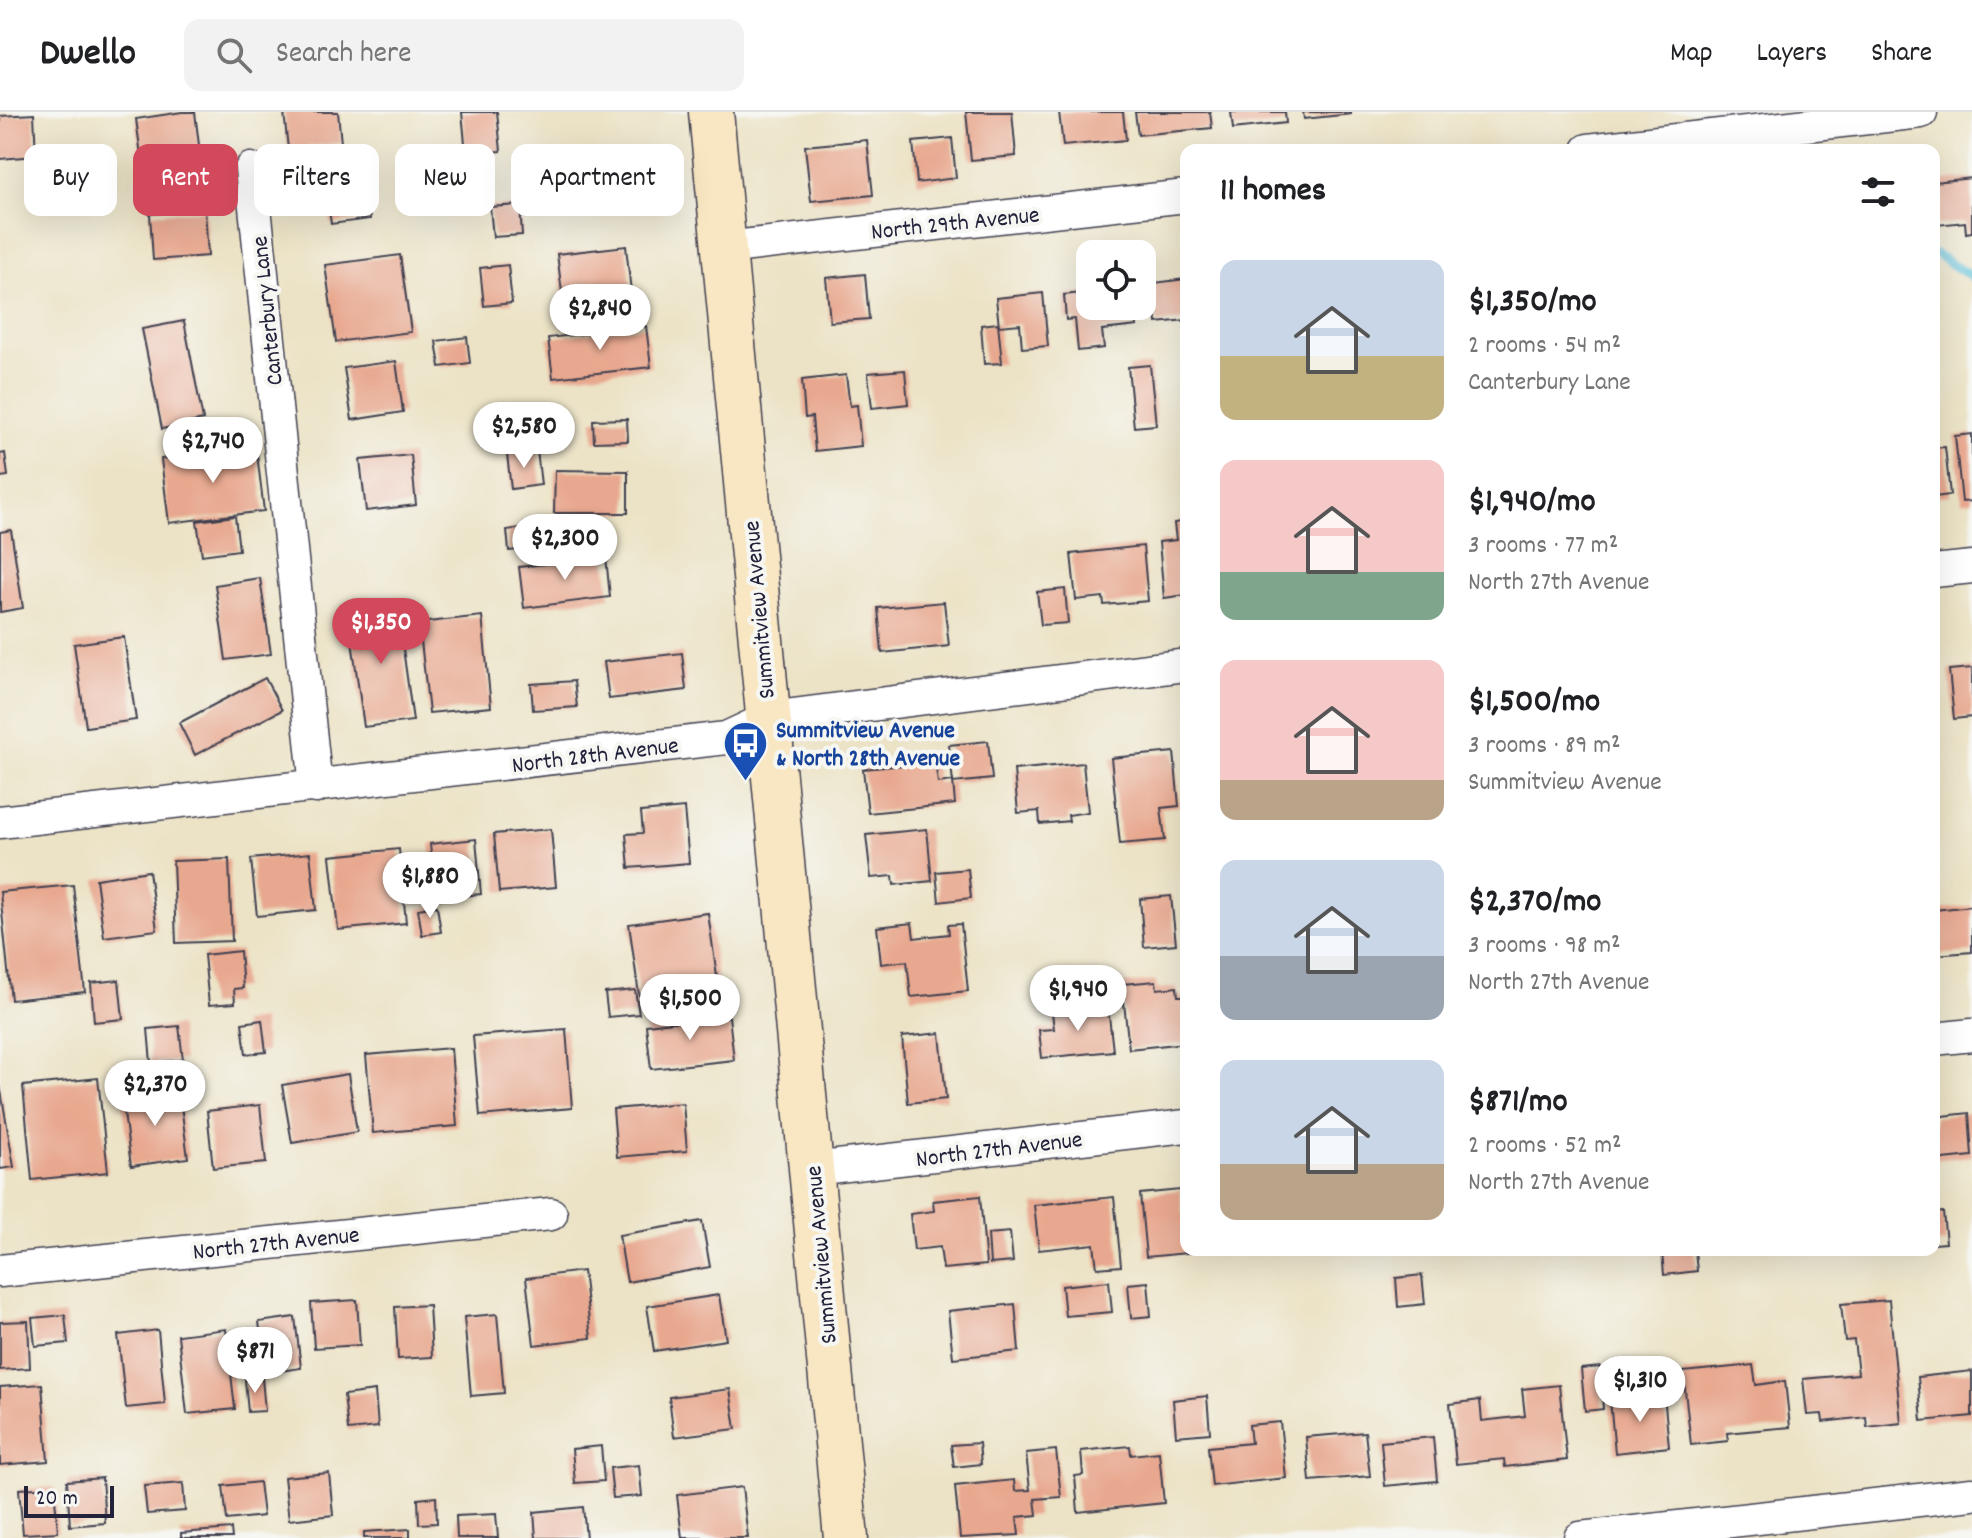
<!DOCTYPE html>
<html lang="en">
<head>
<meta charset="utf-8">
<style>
  :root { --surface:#fff; --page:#f2f2f2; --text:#202124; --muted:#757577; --line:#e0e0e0; --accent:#d1495b }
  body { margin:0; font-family:Dekko,sans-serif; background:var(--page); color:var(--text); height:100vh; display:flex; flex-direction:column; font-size:30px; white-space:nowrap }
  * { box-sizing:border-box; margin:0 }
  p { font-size:26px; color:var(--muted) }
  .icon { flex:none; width:44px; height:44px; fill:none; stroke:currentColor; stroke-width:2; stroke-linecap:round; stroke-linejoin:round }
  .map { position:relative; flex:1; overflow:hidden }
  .drawer { position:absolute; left:1180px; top:32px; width:760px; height:1112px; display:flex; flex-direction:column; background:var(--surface); border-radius:16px; box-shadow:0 8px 32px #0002 }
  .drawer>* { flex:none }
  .top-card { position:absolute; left:24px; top:32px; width:760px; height:72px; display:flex; gap:16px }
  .buttons { position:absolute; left:1076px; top:128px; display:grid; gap:16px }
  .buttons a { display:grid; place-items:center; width:80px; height:80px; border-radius:16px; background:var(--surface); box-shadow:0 8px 32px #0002; font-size:40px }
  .scale { position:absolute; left:24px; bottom:20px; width:90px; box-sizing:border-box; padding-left:8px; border:4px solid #22223b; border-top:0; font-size:22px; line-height:28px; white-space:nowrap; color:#22223b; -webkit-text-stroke:6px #f6f6f2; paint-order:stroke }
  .price { position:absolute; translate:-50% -68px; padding:0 18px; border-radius:28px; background:#fff; color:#222; font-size:26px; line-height:52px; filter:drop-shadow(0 2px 4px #0008) }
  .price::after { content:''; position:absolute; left:50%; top:48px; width:24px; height:18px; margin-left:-12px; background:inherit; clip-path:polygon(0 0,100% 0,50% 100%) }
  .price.current { background:var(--accent); color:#fff }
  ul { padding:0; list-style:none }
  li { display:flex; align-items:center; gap:24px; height:200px; padding:0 40px }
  li span { display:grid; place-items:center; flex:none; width:224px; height:160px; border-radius:16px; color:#555 }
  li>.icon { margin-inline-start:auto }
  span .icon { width:96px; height:96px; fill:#fffc; stroke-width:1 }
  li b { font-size:34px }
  h2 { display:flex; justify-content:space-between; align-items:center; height:96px; padding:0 40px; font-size:34px }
  .pill { padding:0 28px; border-radius:16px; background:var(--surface); box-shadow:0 8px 32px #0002; font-size:28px; line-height:72px }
  .pill.current { background:var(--accent); color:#fff }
  header { display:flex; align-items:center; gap:48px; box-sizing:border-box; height:112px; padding:0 40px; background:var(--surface); border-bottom:2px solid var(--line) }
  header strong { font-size:38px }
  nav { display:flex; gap:44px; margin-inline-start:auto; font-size:28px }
  .search { width:560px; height:72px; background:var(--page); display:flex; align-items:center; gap:20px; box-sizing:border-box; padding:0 28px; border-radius:16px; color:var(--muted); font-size:30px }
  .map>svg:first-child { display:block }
</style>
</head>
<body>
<header>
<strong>Dwello</strong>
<div class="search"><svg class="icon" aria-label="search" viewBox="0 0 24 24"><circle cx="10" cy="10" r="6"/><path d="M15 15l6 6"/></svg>Search here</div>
<nav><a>Map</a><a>Layers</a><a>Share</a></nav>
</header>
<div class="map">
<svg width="1972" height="1426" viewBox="0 0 1972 1426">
  <rect width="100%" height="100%" fill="#f6f6f2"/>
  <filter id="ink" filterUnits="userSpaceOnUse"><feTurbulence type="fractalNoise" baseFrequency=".0125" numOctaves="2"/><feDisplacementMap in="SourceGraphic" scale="16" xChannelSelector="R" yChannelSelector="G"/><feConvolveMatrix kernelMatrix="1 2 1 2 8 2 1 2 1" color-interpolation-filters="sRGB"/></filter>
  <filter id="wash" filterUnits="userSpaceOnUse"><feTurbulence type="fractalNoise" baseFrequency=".006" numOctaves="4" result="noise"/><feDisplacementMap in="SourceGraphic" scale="32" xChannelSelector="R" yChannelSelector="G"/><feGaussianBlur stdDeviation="1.8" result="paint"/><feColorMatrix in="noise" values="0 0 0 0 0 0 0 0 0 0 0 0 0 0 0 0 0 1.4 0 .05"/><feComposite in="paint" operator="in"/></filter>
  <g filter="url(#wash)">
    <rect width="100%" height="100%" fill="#ece3c6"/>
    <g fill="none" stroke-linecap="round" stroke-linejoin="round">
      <!-- stream -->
      <path stroke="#5ec3dc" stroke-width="9" d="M 1934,141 L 1972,165"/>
    </g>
    <g id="blocks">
      <!-- building -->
      <path fill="#e8a88f" d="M 182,0 L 195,0 L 201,50 L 143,58 L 136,7 Z
        M 284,0 L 338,0 L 341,31 L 288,37 Z
        M 462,0 L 497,0 L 501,39 L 466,42 Z
        M 966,0 L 1012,0 L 1016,44 L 971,48 Z
        M 1059,0 L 1123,0 L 1126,28 L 1063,34 Z
        M 1135,0 L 1210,0 L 1212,16 L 1138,23 Z
        M 1231,0 L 1285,0 L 1286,11 L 1233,17 Z
        M 1303,0 L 1351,0 L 1351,2 L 1304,7 Z
        M 34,2 L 36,44 L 0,47 L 0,4 Z
        M 952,26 L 956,66 L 917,71 L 913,30 Z
        M 867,28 L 873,83 L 811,89 L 805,34 Z
        M 617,41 L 623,93 L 524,105 L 518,54 Z
        M 93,48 L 98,84 L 57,89 L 52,54 Z
        M 363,59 L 370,107 L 331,112 L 324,65 Z
        M 1972,66 L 1972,120 L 1966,121 L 1965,110 L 1937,113 L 1934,70 Z
        M 520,93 L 522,123 L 493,125 L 490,95 Z
        M 205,98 L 208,144 L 153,148 L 150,102 Z
        M 626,134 L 631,180 L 563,188 L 557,142 Z
        M 400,143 L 411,220 L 336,230 L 325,153 Z
        M 508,153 L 512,191 L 484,194 L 480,156 Z
        M 865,162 L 869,207 L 830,210 L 826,166 Z
        M 1186,167 L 1186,208 L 1157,211 L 1154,171 Z
        M 1090,180 L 1090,194 L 1134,194 L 1137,214 L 1102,218 L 1104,236 L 1078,239 L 1075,207 L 1066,208 L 1064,183 Z
        M 1043,181 L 1048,234 L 1022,236 L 1020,212 L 999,214 L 996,186 Z
        M 184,209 L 203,308 L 162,317 L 142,217 Z
        M 998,211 L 1002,251 L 984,252 L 981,213 Z
        M 646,214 L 651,255 L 553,266 L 548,226 Z
        M 467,225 L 470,251 L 440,255 L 436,229 Z
        M 396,249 L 403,300 L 352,308 L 344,256 Z
        M 1150,253 L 1156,313 L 1134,315 L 1128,255 Z
        M 905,258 L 908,292 L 872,296 L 868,261 Z
        M 846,263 L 850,294 L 857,293 L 861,334 L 815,339 L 812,305 L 805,306 L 802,268 Z
        M 627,307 L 628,329 L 594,330 L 593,308 Z
        M 1972,322 L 1972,389 L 1962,390 L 1955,324 Z
        M 256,334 L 264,399 L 169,411 L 161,347 Z
        M 1945,335 L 1950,383 L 1934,385 L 1934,336 Z
        M 537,338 L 541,373 L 511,377 L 507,342 Z
        M 5,341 L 8,364 L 0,365 L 0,342 Z
        M 411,343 L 416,393 L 366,399 L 360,348 Z
        M 555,358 L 628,359 L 628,401 L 554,401 Z
        M 235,404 L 239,438 L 202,443 L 197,409 Z
        M 1186,409 L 1186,483 L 1164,486 L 1159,430 L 1176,428 L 1174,411 Z
        M 535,414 L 538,436 L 509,439 L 507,418 Z
        M 11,418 L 23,496 L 0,500 L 0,420 Z
        M 1143,434 L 1148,489 L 1104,493 L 1103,485 L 1076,488 L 1071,442 Z
        M 606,445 L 610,485 L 524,496 L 519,455 Z
        M 260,466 L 271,542 L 226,548 L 215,473 Z
        M 1065,477 L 1068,511 L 1041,513 L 1037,480 Z
        M 944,490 L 949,534 L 882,541 L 878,496 Z
        M 397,493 L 413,609 L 364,615 L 348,500 Z
        M 482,504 L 491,595 L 429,601 L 419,511 Z
        M 124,525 L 136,608 L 86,615 L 74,532 Z
        M 682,541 L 686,578 L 609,587 L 604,550 Z
        M 1972,556 L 1972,605 L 1954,607 L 1949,558 Z
        M 265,566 L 282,598 L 195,643 L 179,611 Z
        M 574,569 L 577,595 L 533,598 L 531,572 Z
        M 988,629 L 992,667 L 953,671 L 949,633 Z
        M 1174,640 L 1179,694 L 1161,696 L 1165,728 L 1120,732 L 1111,646 Z
        M 935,650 L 938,671 L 953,669 L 955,692 L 868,701 L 863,657 Z
        M 1083,651 L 1088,700 L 1068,703 L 1069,709 L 1040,712 L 1039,699 L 1018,701 L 1014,658 Z
        M 684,696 L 689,751 L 629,756 L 626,722 L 643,721 L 641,700 Z
        M 551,717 L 556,775 L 499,780 L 494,722 Z
        M 927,717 L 932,769 L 894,773 L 893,764 L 871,766 L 866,723 Z
        M 476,727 L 481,782 L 436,787 L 430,732 Z
        M 399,737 L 406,811 L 338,818 L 330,744 Z
        M 310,741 L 316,798 L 257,804 L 251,747 Z
        M 229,747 L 232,829 L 176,831 L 173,749 Z
        M 968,757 L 971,786 L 939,790 L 936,760 Z
        M 149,759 L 157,818 L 104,825 L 96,767 Z
        M 73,773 L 85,880 L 11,888 L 0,780 Z
        M 1171,784 L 1176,832 L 1144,835 L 1140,787 Z
        M 437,794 L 441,820 L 422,823 L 418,797 Z
        M 1972,794 L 1972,840 L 1934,843 L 1934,798 Z
        M 708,801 L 718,872 L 639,883 L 629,812 Z
        M 912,811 L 914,826 L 949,822 L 948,813 L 961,812 L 968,879 L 911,885 L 907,849 L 881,852 L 877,815 Z
        M 240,839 L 243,876 L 234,877 L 235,891 L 209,893 L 204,843 Z
        M 119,868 L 123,907 L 94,910 L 91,871 Z
        M 1156,869 L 1157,877 L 1177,875 L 1178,884 L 1186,884 L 1186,931 L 1129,937 L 1122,872 Z
        M 635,878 L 639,902 L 608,905 L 605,881 Z
        M 1108,895 L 1113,939 L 1042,946 L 1039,918 L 1054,917 L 1052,900 Z
        M 729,904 L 734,948 L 651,957 L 646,913 Z
        M 262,908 L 266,940 L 246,942 L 242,911 Z
        M 179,914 L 183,948 L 151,951 L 148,917 Z
        M 566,917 L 572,996 L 480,1004 L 473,924 Z
        M 940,921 L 946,987 L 908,991 L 902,925 Z
        M 451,936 L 457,1014 L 373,1021 L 366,943 Z
        M 348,962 L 357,1020 L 292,1031 L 282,973 Z
        M 98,966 L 108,1060 L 32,1068 L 23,974 Z
        M 0,973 L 14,1055 L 0,1057 Z
        M 179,978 L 188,1046 L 131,1054 L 122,986 Z
        M 683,991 L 687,1039 L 617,1045 L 613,997 Z
        M 260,993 L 266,1051 L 213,1056 L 207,999 Z
        M 1969,1001 L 1972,1044 L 1934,1048 L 1934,1005 Z
        M 1180,1078 L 1183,1101 L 1186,1101 L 1186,1138 L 1197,1138 L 1197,1140 L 1146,1145 L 1140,1082 Z
        M 980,1084 L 986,1153 L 943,1157 L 940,1135 L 914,1138 L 910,1102 L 934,1099 L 933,1089 Z
        M 1114,1085 L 1121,1154 L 1097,1156 L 1094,1132 L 1039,1138 L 1034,1093 Z
        M 1943,1100 L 1946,1131 L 1934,1132 L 1934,1101 Z
        M 702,1109 L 710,1155 L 627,1170 L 619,1123 Z
        M 1010,1120 L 1013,1150 L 990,1152 L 988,1122 Z
        M 1695,1138 L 1697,1159 L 1664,1163 L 1662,1139 Z
        M 583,1159 L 591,1226 L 534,1233 L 526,1166 Z
        M 1422,1163 L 1425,1192 L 1398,1195 L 1396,1166 Z
        M 1109,1169 L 1112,1200 L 1065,1204 L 1062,1174 Z
        M 1148,1170 L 1151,1204 L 1131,1206 L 1128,1172 Z
        M 719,1183 L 726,1228 L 654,1239 L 647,1194 Z
        M 357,1188 L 360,1233 L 314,1236 L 311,1191 Z
        M 1889,1188 L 1901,1311 L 1867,1315 L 1866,1305 L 1823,1310 L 1822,1302 L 1807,1303 L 1803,1267 L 1858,1262 L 1854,1228 L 1845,1229 L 1841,1192 Z
        M 1015,1192 L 1019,1239 L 953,1246 L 948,1199 Z
        M 429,1193 L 432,1245 L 398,1247 L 395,1195 Z
        M 497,1202 L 504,1281 L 471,1284 L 464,1205 Z
        M 65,1203 L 68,1231 L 35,1234 L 32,1206 Z
        M 295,1205 L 301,1256 L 266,1261 L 259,1210 Z
        M 28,1209 L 30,1256 L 0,1258 L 0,1210 Z
        M 226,1217 L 235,1297 L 187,1302 L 178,1223 Z
        M 158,1218 L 165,1292 L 126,1296 L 118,1223 Z
        M 1753,1253 L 1756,1273 L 1785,1269 L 1790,1315 L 1727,1321 L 1728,1329 L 1691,1333 L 1683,1260 Z
        M 1600,1255 L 1603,1297 L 1585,1299 L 1581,1257 Z
        M 1972,1259 L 1972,1304 L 1922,1309 L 1918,1265 Z
        M 262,1266 L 265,1299 L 248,1300 L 245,1268 Z
        M 42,1272 L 48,1349 L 0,1353 L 0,1275 Z
        M 1559,1273 L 1567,1348 L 1505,1355 L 1504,1347 L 1456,1352 L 1450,1292 L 1480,1288 L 1482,1309 L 1525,1304 L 1522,1277 Z
        M 730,1277 L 736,1317 L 674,1325 L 669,1285 Z
        M 375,1279 L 378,1315 L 348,1318 L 344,1283 Z
        M 1664,1282 L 1669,1335 L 1615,1341 L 1610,1288 Z
        M 1207,1284 L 1210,1321 L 1176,1324 L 1173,1288 Z
        M 1280,1310 L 1286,1366 L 1212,1374 L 1208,1335 L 1251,1331 L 1249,1313 Z
        M 1365,1320 L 1370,1364 L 1310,1369 L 1306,1325 Z
        M 1433,1325 L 1437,1369 L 1385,1374 L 1381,1330 Z
        M 979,1331 L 981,1352 L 954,1355 L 951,1333 Z
        M 601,1334 L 604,1369 L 575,1371 L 572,1337 Z
        M 1130,1334 L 1131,1343 L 1159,1340 L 1164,1391 L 1078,1400 L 1075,1364 L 1083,1363 L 1081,1339 Z
        M 1056,1338 L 1061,1385 L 1035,1387 L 1037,1403 L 1017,1405 L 1019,1423 L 960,1426 L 955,1374 L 1014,1368 L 1015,1379 L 1030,1378 L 1026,1341 Z
        M 639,1353 L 642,1384 L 613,1386 L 610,1356 Z
        M 329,1361 L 333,1403 L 289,1408 L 284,1365 Z
        M 102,1366 L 105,1411 L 70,1414 L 67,1369 Z
        M 259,1370 L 263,1404 L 227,1408 L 223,1374 Z
        M 183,1371 L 185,1399 L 147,1402 L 144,1374 Z
        M 54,1375 L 58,1420 L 23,1422 L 19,1377 Z
        M 742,1375 L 748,1426 L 682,1426 L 677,1383 Z
        M 436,1385 L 437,1411 L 419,1412 L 418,1387 Z
        M 583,1395 L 586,1426 L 536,1426 L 534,1400 Z
        M 496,1402 L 498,1426 L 457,1426 L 456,1404 Z
        M 231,1417 L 232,1426 L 181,1426 L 181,1421 Z
        M 410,1417 L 410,1426 L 364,1426 L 364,1420 Z"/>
    </g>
  </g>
  <g filter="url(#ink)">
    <use href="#blocks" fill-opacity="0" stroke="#403f50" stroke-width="2"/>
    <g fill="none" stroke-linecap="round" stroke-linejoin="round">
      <defs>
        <path id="street" d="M 1588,38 L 1921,0
          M 251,57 L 316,675
          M 724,136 L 1186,84
          M 1934,459 L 1972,455
          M 0,710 L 726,626 L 769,606 L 1186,553
          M 1934,927 L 1972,923
          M 812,1057 L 1186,1014
          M 0,1159 L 551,1102
          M 1580,1426 L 1972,1382"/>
        <path id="secondary" d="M 711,0 L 846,1426"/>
      </defs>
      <!-- street casing -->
      <use href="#street" stroke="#403f50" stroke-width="35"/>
      <!-- secondary casing -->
      <use href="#secondary" stroke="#403f50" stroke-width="47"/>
      <!-- street -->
      <use href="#street" stroke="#fff" stroke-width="32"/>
      <!-- secondary -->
      <use href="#secondary" stroke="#f9e7c3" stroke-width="44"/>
    </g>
  </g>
  <!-- icons -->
  <defs>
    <symbol id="bus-pin" viewBox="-11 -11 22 30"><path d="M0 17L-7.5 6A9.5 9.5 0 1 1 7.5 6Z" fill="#1a4fb4" stroke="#f6f6f2"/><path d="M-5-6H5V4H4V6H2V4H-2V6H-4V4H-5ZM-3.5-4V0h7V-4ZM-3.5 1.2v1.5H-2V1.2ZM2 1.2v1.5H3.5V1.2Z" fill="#fff"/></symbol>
  </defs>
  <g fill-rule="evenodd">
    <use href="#bus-pin" x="720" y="606" width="51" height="69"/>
  </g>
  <g text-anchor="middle" stroke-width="8" stroke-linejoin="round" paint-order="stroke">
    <!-- street labels -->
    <g font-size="24" fill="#22223b" stroke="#f6f6f2">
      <text transform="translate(955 110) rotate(-6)" y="8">North 29th Avenue</text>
      <text transform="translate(266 199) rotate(-96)" y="8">Canterbury Lane</text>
      <text transform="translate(758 498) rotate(-95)" y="8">Summitview Avenue</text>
      <text transform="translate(595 642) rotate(-7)" y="8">North 28th Avenue</text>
      <text transform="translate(999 1036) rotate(-7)" y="8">North 27th Avenue</text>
      <text transform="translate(276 1130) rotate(-6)" y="8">North 27th Avenue</text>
      <text transform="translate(820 1143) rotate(-95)" y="8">Summitview Avenue</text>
    </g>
    <!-- transit labels -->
    <g font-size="24" font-weight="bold" fill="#164399" stroke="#f6f6f2" text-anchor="start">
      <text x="776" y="625">Summitview Avenue<tspan x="776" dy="28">&amp; North 28th Avenue</tspan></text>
    </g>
  </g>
</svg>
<div class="buttons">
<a><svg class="icon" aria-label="locate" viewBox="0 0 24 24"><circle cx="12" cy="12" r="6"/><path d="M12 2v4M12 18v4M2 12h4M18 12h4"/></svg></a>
</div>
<div class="scale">20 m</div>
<b class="price" style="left:600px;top:240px">$2,840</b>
<b class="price" style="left:524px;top:358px">$2,580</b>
<b class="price" style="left:213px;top:373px">$2,740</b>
<b class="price" style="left:565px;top:470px">$2,300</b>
<b class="price current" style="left:381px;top:554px">$1,350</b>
<b class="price" style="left:430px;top:808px">$1,880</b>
<b class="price" style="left:1078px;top:921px">$1,940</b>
<b class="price" style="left:690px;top:930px">$1,500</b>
<b class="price" style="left:155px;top:1016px">$2,370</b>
<b class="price" style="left:255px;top:1283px">$871</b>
<b class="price" style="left:1640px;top:1312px">$1,310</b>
<div class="top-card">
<a class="pill">Buy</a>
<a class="pill current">Rent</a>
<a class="pill">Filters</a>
<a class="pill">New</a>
<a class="pill">Apartment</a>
</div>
<section class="drawer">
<h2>11 homes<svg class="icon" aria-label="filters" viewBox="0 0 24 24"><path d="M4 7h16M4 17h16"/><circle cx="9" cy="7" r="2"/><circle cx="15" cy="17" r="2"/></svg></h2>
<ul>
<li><span style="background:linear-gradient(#c9d6e8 60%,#c2b280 0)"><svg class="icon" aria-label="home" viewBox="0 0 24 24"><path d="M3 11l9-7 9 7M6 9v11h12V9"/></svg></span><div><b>$1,350/mo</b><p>2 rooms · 54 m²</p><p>Canterbury Lane</p></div></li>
<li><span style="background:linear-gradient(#f6c9c9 70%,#7fa58c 0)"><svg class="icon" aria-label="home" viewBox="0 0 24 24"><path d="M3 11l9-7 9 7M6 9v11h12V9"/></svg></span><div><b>$1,940/mo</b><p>3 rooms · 77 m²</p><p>North 27th Avenue</p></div></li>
<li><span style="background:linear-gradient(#f6c9c9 75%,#b9a48a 0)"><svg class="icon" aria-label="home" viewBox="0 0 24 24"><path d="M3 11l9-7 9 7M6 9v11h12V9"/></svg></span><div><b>$1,500/mo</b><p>3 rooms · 89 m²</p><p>Summitview Avenue</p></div></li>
<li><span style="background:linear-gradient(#c9d6e8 60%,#9aa5b1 0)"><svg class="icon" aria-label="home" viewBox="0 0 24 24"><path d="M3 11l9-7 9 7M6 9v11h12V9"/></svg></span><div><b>$2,370/mo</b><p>3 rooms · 98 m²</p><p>North 27th Avenue</p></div></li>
<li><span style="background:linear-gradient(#c9d6e8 65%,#b9a48a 0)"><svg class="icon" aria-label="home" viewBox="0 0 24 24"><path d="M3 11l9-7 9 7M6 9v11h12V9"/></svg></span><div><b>$871/mo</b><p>2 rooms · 52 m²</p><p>North 27th Avenue</p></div></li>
</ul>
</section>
</div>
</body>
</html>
